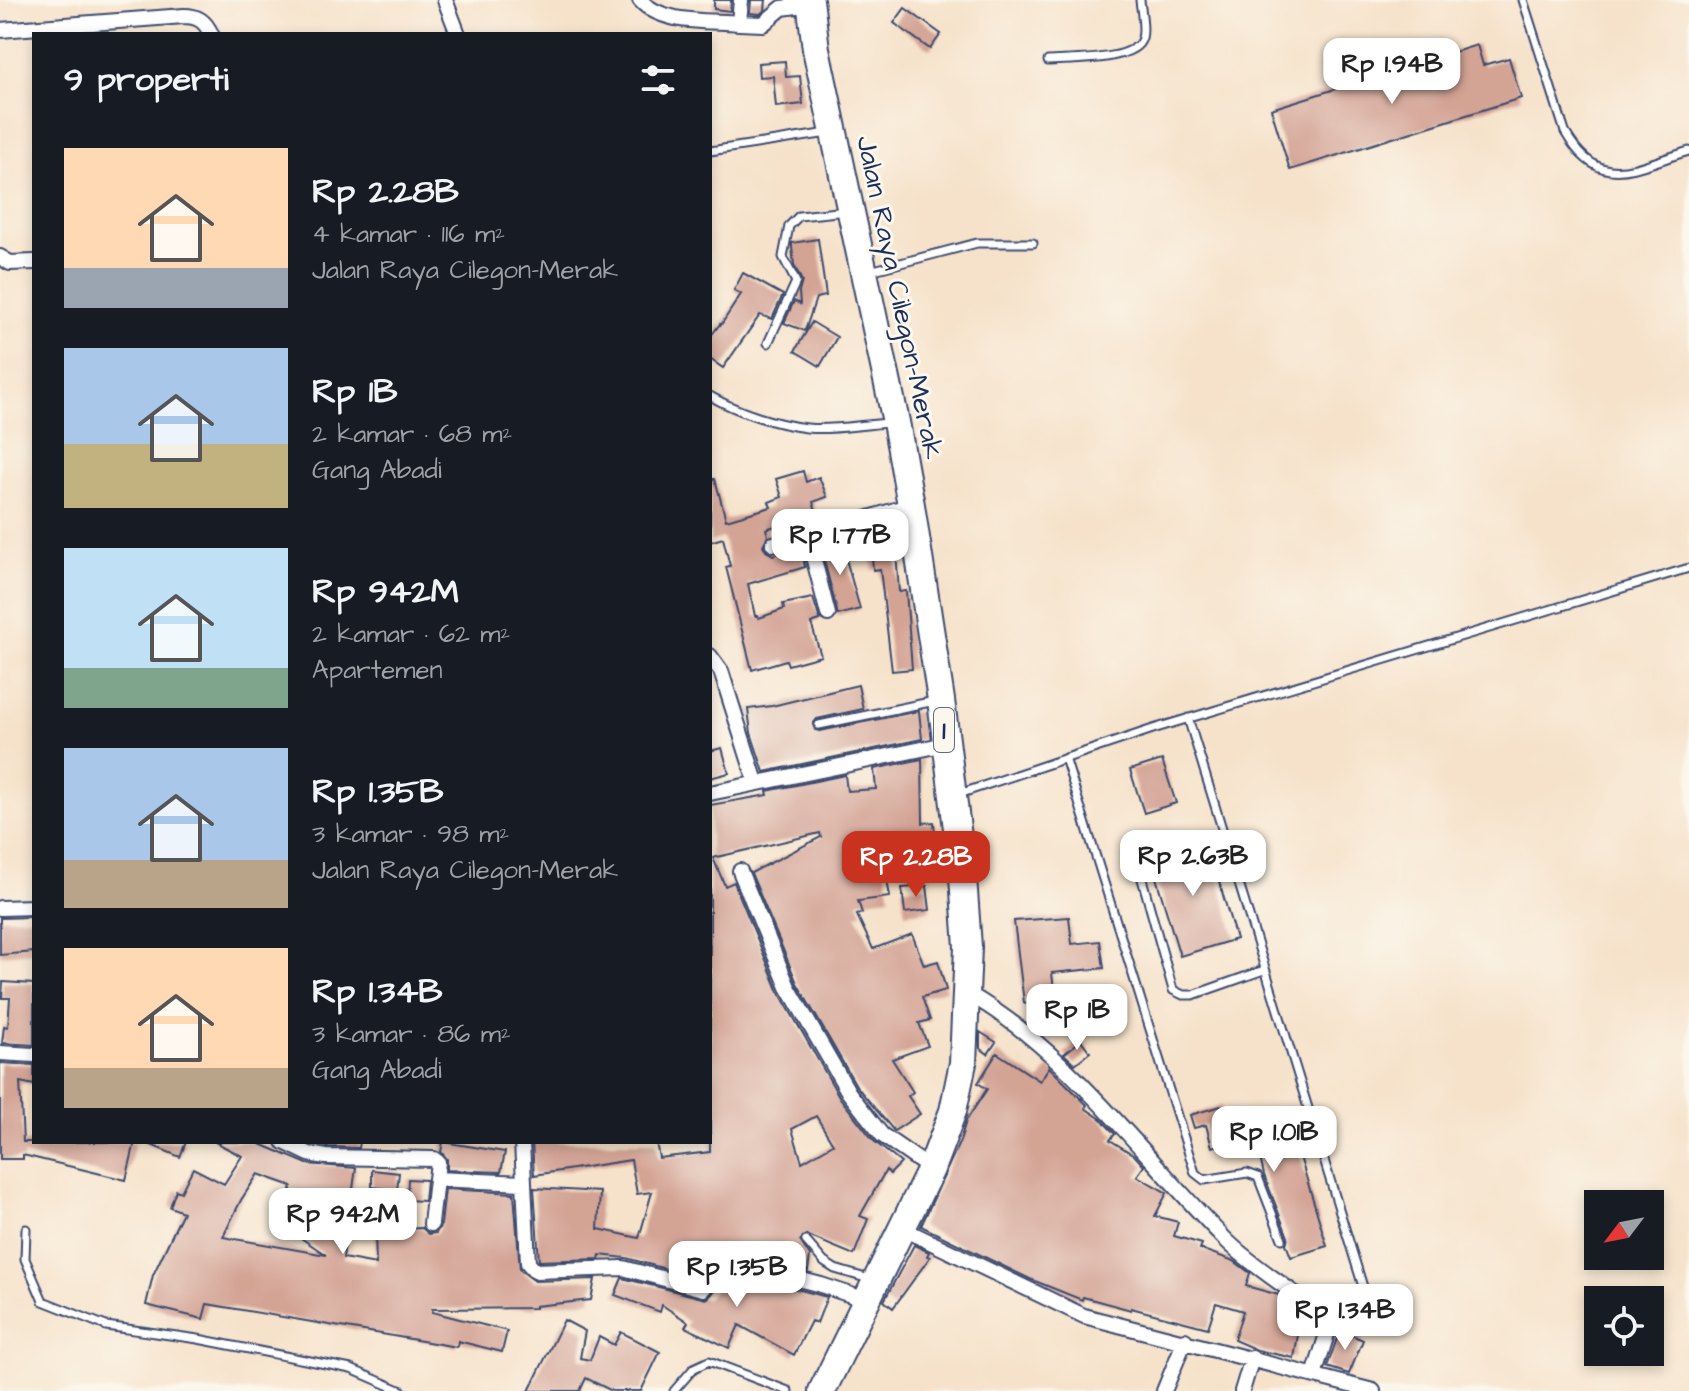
<!DOCTYPE html>
<html lang="id">
<head>
<meta charset="utf-8">
<style>
  :root { --surface:#171b24; --page:#20242c; --text:#f1f3f6; --muted:#9ea1a6; --accent:#c8321e }
  body { margin:0; font-family:"Architects Daughter",sans-serif; background:var(--page); color:var(--text); height:100vh; display:flex; flex-direction:column; font-size:30px; white-space:nowrap }
  * { box-sizing:border-box; margin:0 }
  p { font-size:26px; color:var(--muted) }
  .icon { flex:none; width:44px; height:44px; fill:none; stroke:currentColor; stroke-width:2; stroke-linecap:round; stroke-linejoin:round }
  .map { position:relative; flex:1; overflow:hidden }
  .details { position:absolute; left:32px; top:32px; width:680px; height:1112px; display:flex; flex-direction:column; background:var(--surface); border-radius:0px; box-shadow:0 4px 12px #0003 }
  .details>* { flex:none }
  .needle { width:52px; rotate:238deg }
  .buttons { position:absolute; left:1584px; top:1190px; display:grid; gap:16px }
  .buttons a { display:grid; place-items:center; width:80px; height:80px; border-radius:0px; background:var(--surface); box-shadow:0 4px 12px #0003; font-size:40px }
  .price { position:absolute; translate:-50% -68px; padding:0 18px; border-radius:16px; background:#fff; color:#222; font-size:26px; line-height:52px; filter:drop-shadow(0 2px 4px #0008) }
  .price::after { content:''; position:absolute; left:50%; top:48px; width:24px; height:18px; margin-left:-12px; background:inherit; clip-path:polygon(0 0,100% 0,50% 100%) }
  .price.on { background:var(--accent); color:#fff }
  ul { padding:0; list-style:none }
  li { display:flex; align-items:center; gap:24px; height:200px; padding:0 32px }
  li span { display:grid; place-items:center; flex:none; width:224px; height:160px; border-radius:0px; color:#555 }
  li>.icon { margin-inline-start:auto }
  span .icon { width:96px; height:96px; fill:#fffc; stroke-width:1 }
  li b { font-size:34px }
  h2 { display:flex; justify-content:space-between; align-items:center; height:96px; padding:0 32px; font-size:34px }
  .map>svg:first-child { display:block }
</style>
</head>
<body>
<div class="map">
<svg width="1689" height="1391" viewBox="0 0 1689 1391">
  <rect width="100%" height="100%" fill="#fbf7ec"/>
  <filter id="ink" filterUnits="userSpaceOnUse"><feTurbulence type="fractalNoise" baseFrequency=".0125" numOctaves="2"/><feDisplacementMap in="SourceGraphic" scale="16" xChannelSelector="R" yChannelSelector="G"/><feConvolveMatrix kernelMatrix="1 2 1 2 8 2 1 2 1" color-interpolation-filters="sRGB"/></filter>
  <filter id="wash" filterUnits="userSpaceOnUse"><feTurbulence type="fractalNoise" baseFrequency=".006" numOctaves="4" result="noise"/><feDisplacementMap in="SourceGraphic" scale="32" xChannelSelector="R" yChannelSelector="G"/><feGaussianBlur stdDeviation="1.8" result="paint"/><feColorMatrix in="noise" values="0 0 0 0 0 0 0 0 0 0 0 0 0 0 0 0 0 1.4 0 .05"/><feComposite in="paint" operator="in"/></filter>
  <g filter="url(#wash)">
    <rect width="100%" height="100%" fill="#f6e2ca"/>
    <g id="blocks">
      <!-- building -->
      <path fill="#d3a394" fill-rule="evenodd" d="M 714,0 L 731,0 L 730,11 L 714,9 Z
        M 751,0 L 766,0 L 765,10 L 760,14 L 750,13 Z
        M 905,8 L 941,34 L 930,49 L 894,23 Z
        M 1477,45 L 1483,65 L 1509,58 L 1521,98 L 1290,170 L 1271,109 Z
        M 785,61 L 786,77 L 800,76 L 803,104 L 776,107 L 773,76 L 759,77 L 758,63 Z
        M 818,239 L 826,296 L 816,298 L 805,331 L 784,323 L 794,301 L 800,304 L 799,292 L 802,281 L 794,265 L 792,247 L 792,243 Z
        M 743,273 L 783,295 L 772,319 L 760,315 L 723,368 L 710,359 L 710,337 L 720,324 L 721,325 L 741,294 L 734,290 Z
        M 812,322 L 837,337 L 820,366 L 795,351 Z
        M 803,471 L 806,482 L 819,477 L 827,497 L 813,502 L 817,513 L 766,529 L 768,536 L 763,545 L 766,551 L 773,555 L 801,549 L 805,567 L 748,584 L 755,616 L 758,616 L 759,618 L 784,609 L 783,604 L 813,598 L 820,620 L 811,623 L 821,656 L 788,665 L 786,660 L 752,670 L 726,567 L 730,566 L 723,538 L 710,542 L 710,479 L 715,479 L 726,520 L 771,507 L 769,502 L 782,497 L 776,479 Z
        M 894,524 L 899,592 L 906,591 L 912,669 L 892,671 L 880,569 L 873,570 L 870,528 Z
        M 840,538 L 860,609 L 838,615 L 820,544 Z
        M 858,685 L 863,709 L 817,719 L 813,724 L 815,730 L 820,731 L 919,711 L 922,739 L 764,772 L 751,733 L 748,709 L 772,706 Z
        M 722,748 L 729,773 L 710,778 L 710,751 Z
        M 922,759 L 923,823 L 934,822 L 937,856 L 933,857 L 935,868 L 918,870 L 916,859 L 884,862 L 890,897 L 858,901 L 862,913 L 857,915 L 873,949 L 912,934 L 924,965 L 938,961 L 946,990 L 922,997 L 930,1020 L 919,1023 L 928,1046 L 892,1059 L 913,1092 L 908,1096 L 920,1114 L 894,1131 L 857,1087 L 797,983 L 751,873 L 821,837 L 820,833 L 713,858 L 725,886 L 734,882 L 779,992 L 840,1098 L 874,1141 L 901,1163 L 890,1174 L 886,1170 L 860,1216 L 868,1219 L 854,1255 L 806,1235 L 800,1241 L 810,1256 L 808,1271 L 727,1250 L 712,1257 L 699,1278 L 626,1258 L 600,1255 L 599,1259 L 539,1261 L 534,1188 L 600,1192 L 598,1229 L 639,1238 L 652,1192 L 637,1194 L 631,1160 L 534,1175 L 532,1142 L 656,1142 L 659,1158 L 710,1152 L 710,805 L 768,795 L 767,791 L 845,775 L 847,791 L 876,789 L 874,769 ZM 816,1116 L 833,1144 L 802,1162 L 792,1129 Z
        M 1162,760 L 1176,803 L 1144,813 L 1130,770 Z
        M 1207,841 L 1236,939 L 1180,956 L 1150,858 Z
        M 927,886 L 930,910 L 905,913 L 902,888 Z
        M 33,917 L 34,952 L 0,955 L 0,918 Z
        M 1069,917 L 1072,944 L 1100,941 L 1104,968 L 1052,973 L 1055,999 L 1024,1003 L 1014,921 Z
        M 3,982 L 34,984 L 34,1045 L 2,1043 L 4,1026 L 8,1027 L 10,998 L 2,998 Z
        M 980,1032 L 996,1042 L 988,1054 L 980,1048 Z
        M 1081,1040 L 1090,1052 L 1075,1064 L 1064,1054 Z
        M 997,1053 L 1040,1081 L 1049,1067 L 1087,1105 L 1085,1108 L 1101,1119 L 1115,1134 L 1110,1140 L 1134,1155 L 1144,1166 L 1137,1176 L 1167,1193 L 1155,1216 L 1178,1222 L 1174,1236 L 1202,1244 L 1200,1249 L 1234,1261 L 1250,1273 L 1246,1286 L 1279,1295 L 1302,1311 L 1294,1358 L 1257,1350 L 1234,1340 L 1243,1311 L 1216,1303 L 1208,1328 L 1131,1308 L 1131,1310 L 1083,1297 L 1082,1300 L 1030,1279 L 921,1226 L 960,1141 L 966,1121 L 987,1089 L 978,1083 Z
        M 0,1063 L 34,1065 L 34,1085 L 20,1082 L 23,1142 L 135,1142 L 126,1180 L 23,1155 L 23,1159 L 0,1159 Z
        M 1221,1106 L 1227,1126 L 1278,1113 L 1289,1153 L 1298,1150 L 1327,1246 L 1291,1257 L 1286,1244 L 1288,1237 L 1264,1175 L 1255,1136 L 1212,1147 L 1206,1125 L 1194,1128 L 1190,1115 Z
        M 144,1142 L 186,1142 L 180,1157 Z
        M 215,1142 L 256,1142 L 307,1164 L 356,1168 L 343,1258 L 376,1264 L 375,1230 L 422,1228 L 429,1234 L 436,1233 L 441,1225 L 445,1189 L 514,1193 L 520,1270 L 535,1281 L 595,1279 L 591,1300 L 535,1306 L 535,1308 L 432,1309 L 432,1312 L 507,1331 L 502,1352 L 458,1341 L 457,1347 L 207,1304 L 203,1319 L 146,1305 L 153,1275 L 183,1212 L 170,1207 L 176,1190 L 181,1192 L 193,1168 L 224,1184 L 242,1156 ZM 258,1174 L 292,1186 L 288,1201 L 276,1221 L 326,1255 L 223,1237 L 241,1200 Z
        M 321,1142 L 360,1142 L 359,1148 L 327,1147 L 321,1146 Z
        M 443,1142 L 505,1152 L 501,1172 L 447,1170 L 447,1159 L 441,1152 Z
        M 372,1170 L 399,1173 L 397,1190 L 372,1187 Z
        M 408,1179 L 426,1180 L 424,1201 L 407,1200 Z
        M 914,1245 L 929,1252 L 927,1256 L 930,1257 L 893,1308 L 884,1301 Z
        M 727,1271 L 827,1297 L 817,1323 L 811,1321 L 794,1355 L 739,1325 L 729,1348 L 685,1327 L 688,1322 L 662,1305 L 660,1312 L 615,1295 L 622,1278 L 706,1299 L 711,1294 Z
        M 564,1320 L 585,1331 L 580,1358 L 590,1360 L 599,1337 L 614,1345 L 621,1332 L 660,1352 L 641,1391 L 612,1391 L 586,1378 L 580,1391 L 529,1391 Z
        M 1340,1330 L 1363,1340 L 1349,1374 L 1327,1367 Z"/>
    </g>
  </g>
  <g filter="url(#ink)">
    <use href="#blocks" fill-opacity="0" stroke="#3c4a6e" stroke-width="2"/>
    <g fill="none" stroke-linecap="round" stroke-linejoin="round">
      <defs>
        <path id="lane" d="M 1523,0 L 1565,132 C 1600,193 1634,167 1689,151
          M 1048,61 C 1069,59 1136,62 1142,38 C 1145,28 1141,11 1140,0
          M 710,151 L 828,133
          M 870,271 L 977,243 L 1033,243
          M 768,343 L 796,282 L 783,257 L 789,226 L 799,216 L 847,211
          M 710,396 C 738,412 774,424 807,428 C 833,431 863,424 890,423
          M 1188,718 L 1368,1303
          M 819,725 L 935,701
          M 1065,758 L 1195,1173 L 1204,1180 L 1247,1173 L 1258,1177 L 1282,1239
          M 959,794 L 1153,729 L 1689,568
          M 1137,861 L 1173,990 L 1183,995 L 1193,995 L 1264,970
          M 26,1229 L 25,1259 L 43,1301 L 106,1326 L 198,1339 L 351,1369 L 402,1391
          M 806,1241 L 824,1262 L 835,1269 L 869,1279
          M 674,1391 L 694,1368 L 709,1361 L 788,1391"/>
        <path id="street" d="M 445,0 L 458,34
          M 640,0 C 662,25 709,20 739,23 L 741,0
          M 739,23 L 763,24 L 782,8 L 811,4
          M 0,30 L 184,16 C 198,16 205,21 211,34
          M 0,257 L 10,263 L 34,262
          M 808,537 L 828,614
          M 773,544 L 808,537 L 911,505
          M 710,656 L 721,671 L 756,782
          M 710,793 L 946,744
          M 740,871 L 788,987 L 849,1093 L 882,1135 L 931,1169
          M 0,908 L 34,907
          M 967,993 C 1066,1048 1146,1160 1226,1240 C 1255,1269 1295,1291 1326,1318 L 1329,1328 L 1314,1375
          M 0,1053 L 34,1055
          M 284,1142 L 309,1154 L 326,1157 L 434,1159 L 438,1162 L 436,1179 L 523,1183
          M 522,1142 L 528,1263 L 535,1271 L 623,1268 L 703,1289 L 720,1263 L 726,1260 L 821,1285 L 866,1300
          M 431,1224 L 436,1179
          M 901,1228 L 1084,1316 L 1373,1391
          M 1164,1391 L 1185,1340
          M 1242,1391 L 1252,1358"/>
        <path id="highway" d="M 810,0 L 816,49 L 896,422 L 911,505 L 941,700 L 963,877 L 968,947 L 963,1063 L 953,1111 L 931,1169 L 822,1391"/>
      </defs>
      <!-- lane casing -->
      <use href="#lane" stroke="#3c4a6e" stroke-width="11"/>
      <!-- street casing -->
      <use href="#street" stroke="#3c4a6e" stroke-width="18"/>
      <!-- highway casing -->
      <use href="#highway" stroke="#3c4a6e" stroke-width="30"/>
      <!-- lane -->
      <use href="#lane" stroke="#fff" stroke-width="7"/>
      <!-- street -->
      <use href="#street" stroke="#fff" stroke-width="14"/>
      <!-- highway -->
      <use href="#highway" stroke="#fff" stroke-width="26"/>
    </g>
  </g>
  <g text-anchor="middle" stroke-width="6" stroke-linejoin="round" paint-order="stroke">
    <!-- shield labels -->
    <rect fill="#fbf7ec" stroke="#5e6b89" stroke-width="2" x="934" y="708" width="20" height="44" rx="6"/>
    <g font-size="26" font-weight="bold" fill="#1b2f5e">
      <text x="944" y="739">1</text>
    </g>
    <!-- street labels -->
    <g font-size="28" fill="#1b2f5e" stroke="#fbf7ec">
      <text transform="translate(901 297) rotate(78)" y="10">Jalan Raya Cilegon-Merak</text>
    </g>
  </g>
</svg>
<div class="buttons">
<a><svg class="needle" viewBox="-14 -14 28 28"><path d="M0-13l5 13h-10z" fill="#e53935"/><path d="M0 13l5-13h-10z" fill="#9ea1a6"/></svg></a>
<a><svg class="icon" aria-label="locate" viewBox="0 0 24 24"><circle cx="12" cy="12" r="6"/><path d="M12 2v4M12 18v4M2 12h4M18 12h4"/></svg></a>
</div>
<b class="price" style="left:1392px;top:106px">Rp 1.94B</b>
<b class="price" style="left:840px;top:577px">Rp 1.77B</b>
<b class="price" style="left:1193px;top:898px">Rp 2.63B</b>
<b class="price on" style="left:916px;top:899px">Rp 2.28B</b>
<b class="price" style="left:1077px;top:1052px">Rp 1B</b>
<b class="price" style="left:1274px;top:1174px">Rp 1.01B</b>
<b class="price" style="left:343px;top:1256px">Rp 942M</b>
<b class="price" style="left:737px;top:1309px">Rp 1.35B</b>
<b class="price" style="left:1345px;top:1352px">Rp 1.34B</b>
<section class="details">
<h2>9 properti<svg class="icon" aria-label="filters" viewBox="0 0 24 24"><path d="M4 7h16M4 17h16"/><circle cx="9" cy="7" r="2"/><circle cx="15" cy="17" r="2"/></svg></h2>
<ul>
<li><span style="background:linear-gradient(#ffd9b3 75%,#9aa5b1 0)"><svg class="icon" aria-label="home" viewBox="0 0 24 24"><path d="M3 11l9-7 9 7M6 9v11h12V9"/></svg></span><div><b>Rp 2.28B</b><p>4 kamar · 116 m²</p><p>Jalan Raya Cilegon-Merak</p></div></li>
<li><span style="background:linear-gradient(#a9c7e8 60%,#c2b280 0)"><svg class="icon" aria-label="home" viewBox="0 0 24 24"><path d="M3 11l9-7 9 7M6 9v11h12V9"/></svg></span><div><b>Rp 1B</b><p>2 kamar · 68 m²</p><p>Gang Abadi</p></div></li>
<li><span style="background:linear-gradient(#bfe0f5 75%,#7fa58c 0)"><svg class="icon" aria-label="home" viewBox="0 0 24 24"><path d="M3 11l9-7 9 7M6 9v11h12V9"/></svg></span><div><b>Rp 942M</b><p>2 kamar · 62 m²</p><p>Apartemen</p></div></li>
<li><span style="background:linear-gradient(#a9c7e8 70%,#b9a48a 0)"><svg class="icon" aria-label="home" viewBox="0 0 24 24"><path d="M3 11l9-7 9 7M6 9v11h12V9"/></svg></span><div><b>Rp 1.35B</b><p>3 kamar · 98 m²</p><p>Jalan Raya Cilegon-Merak</p></div></li>
<li><span style="background:linear-gradient(#ffd9b3 75%,#b9a48a 0)"><svg class="icon" aria-label="home" viewBox="0 0 24 24"><path d="M3 11l9-7 9 7M6 9v11h12V9"/></svg></span><div><b>Rp 1.34B</b><p>3 kamar · 86 m²</p><p>Gang Abadi</p></div></li>
</ul>
</section>
</div>
</body>
</html>
